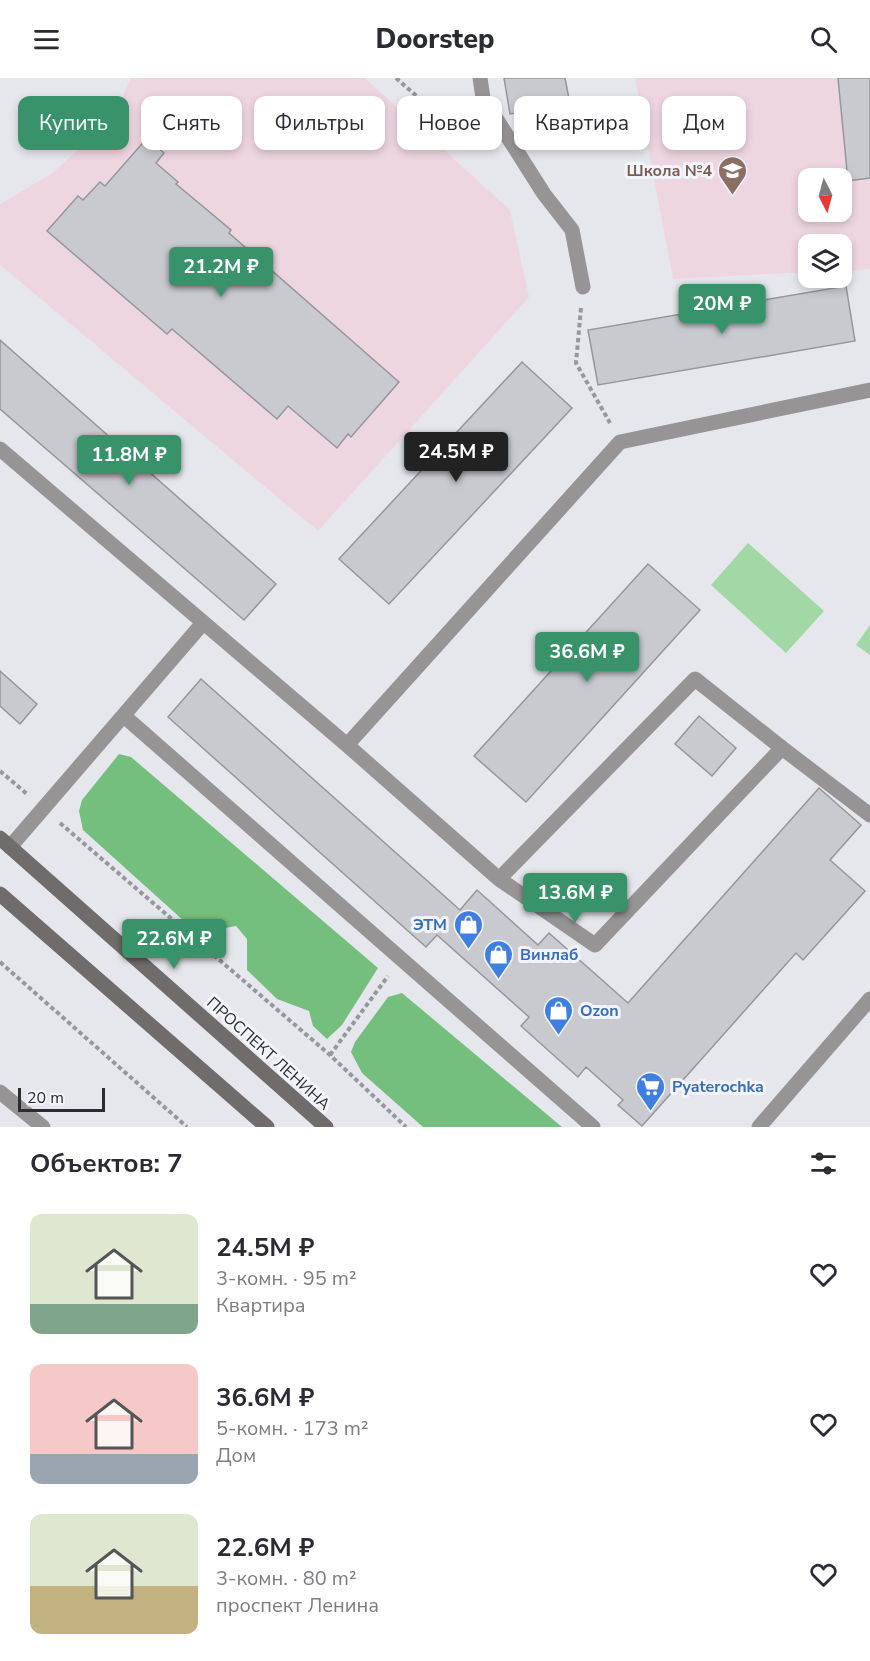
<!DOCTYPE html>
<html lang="ru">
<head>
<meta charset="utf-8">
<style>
  :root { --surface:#fff; --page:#f2f2f3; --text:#2b2b33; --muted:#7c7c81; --accent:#39936a }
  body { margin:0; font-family:"Nunito Sans",sans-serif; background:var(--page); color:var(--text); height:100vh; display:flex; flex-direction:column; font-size:22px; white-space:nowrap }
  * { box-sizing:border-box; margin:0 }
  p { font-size:20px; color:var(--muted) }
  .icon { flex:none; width:33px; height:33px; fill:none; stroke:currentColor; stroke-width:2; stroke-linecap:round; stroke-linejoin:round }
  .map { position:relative; height:1049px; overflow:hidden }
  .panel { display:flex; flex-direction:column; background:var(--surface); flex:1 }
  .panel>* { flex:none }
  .top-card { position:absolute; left:18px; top:18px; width:834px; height:54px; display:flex; gap:12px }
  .needle { width:39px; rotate:174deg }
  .buttons { position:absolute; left:798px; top:90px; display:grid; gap:12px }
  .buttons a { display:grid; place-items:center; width:54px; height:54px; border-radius:12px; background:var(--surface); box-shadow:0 3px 9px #0003; font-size:30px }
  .scale { position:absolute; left:18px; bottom:15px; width:87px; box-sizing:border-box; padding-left:6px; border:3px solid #2c2c2e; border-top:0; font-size:16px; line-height:21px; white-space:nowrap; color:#2c2c2e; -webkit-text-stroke:4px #f3f4fa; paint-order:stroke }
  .price { position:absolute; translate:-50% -51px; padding:0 14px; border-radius:6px; background:var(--accent); color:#fff; font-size:20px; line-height:39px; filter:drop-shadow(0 2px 3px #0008) }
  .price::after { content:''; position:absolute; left:50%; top:36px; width:18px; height:14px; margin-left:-9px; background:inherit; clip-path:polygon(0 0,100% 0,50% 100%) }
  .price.current { background:#222; color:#fff }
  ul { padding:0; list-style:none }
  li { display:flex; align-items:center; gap:18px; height:150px; padding:0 30px }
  li span { display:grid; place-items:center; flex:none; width:168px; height:120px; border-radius:12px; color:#555 }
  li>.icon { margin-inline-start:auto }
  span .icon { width:72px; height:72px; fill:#fffc; stroke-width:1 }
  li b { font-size:26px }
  h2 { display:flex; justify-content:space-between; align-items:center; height:72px; padding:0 30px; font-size:26px }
  .chip { padding:0 21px; border-radius:12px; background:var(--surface); box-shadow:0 3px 9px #0003; font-size:21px; line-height:54px }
  .chip.current { background:var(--accent); color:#fff }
  header { display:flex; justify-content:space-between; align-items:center; height:78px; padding:0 30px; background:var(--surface); font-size:27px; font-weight:800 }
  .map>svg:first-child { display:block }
</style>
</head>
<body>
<header><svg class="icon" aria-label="menu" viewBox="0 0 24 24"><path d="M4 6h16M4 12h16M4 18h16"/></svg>Doorstep<svg class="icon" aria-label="search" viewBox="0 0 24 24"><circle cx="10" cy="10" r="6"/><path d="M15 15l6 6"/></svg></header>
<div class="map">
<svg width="870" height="1049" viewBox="0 0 870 1049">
  <rect width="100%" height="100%" fill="#e6e7ec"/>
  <!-- education -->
  <path fill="#eed6e1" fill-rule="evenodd" d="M 131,0 L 365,0 L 510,132 L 529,219 L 318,453 L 0,187 L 0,126 L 51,96 L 111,43 Z
    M 635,0 L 870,0 L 870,191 L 842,193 L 842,166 L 808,166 L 808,194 L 673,201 ZM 808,100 L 842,100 L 842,134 L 808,134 Z"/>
  <!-- green -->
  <path fill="#a1d8a6" d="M 748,465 L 824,533 L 786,575 L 711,507 Z
    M 870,547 L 870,577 L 856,567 Z"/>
  <!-- forest -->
  <path fill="#75bf7e" d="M 119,676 L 131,679 L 378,890 L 342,947 L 327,961 L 313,948 L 309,933 L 277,921 L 247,892 L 247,861 L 236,848 L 205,854 L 195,853 L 83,752 L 79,733 L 82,722 Z
    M 402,915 L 562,1049 L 423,1049 L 362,995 L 351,974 L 355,964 L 388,919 Z"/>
  <!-- building -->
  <path fill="#c9cacf" stroke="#95969b" stroke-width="1.5" d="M 504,0 L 565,0 L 570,26 L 510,36 Z
    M 838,0 L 870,0 L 870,100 L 848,103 Z
    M 147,60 L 164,75 L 156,85 L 178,104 L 176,106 L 231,152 L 229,155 L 399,304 L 351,359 L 348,356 L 337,370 L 288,328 L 277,341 L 172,251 L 167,256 L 47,153 L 78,118 L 83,122 L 100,104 L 105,108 Z
    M 846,208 L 855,263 L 598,307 L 588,252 Z
    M 0,262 L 276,506 L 244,542 L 0,331 Z
    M 522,284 L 572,330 L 389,526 L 339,481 Z
    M 648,486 L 700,532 L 526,724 L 474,678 Z
    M 0,593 L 37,626 L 20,646 L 0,628 Z
    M 201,601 L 460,832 L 477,812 L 538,867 L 549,855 L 628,925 L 819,710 L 861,747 L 830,782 L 865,813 L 803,882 L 796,875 L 642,1048 L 618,1027 L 623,1022 L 586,989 L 578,999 L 521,948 L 529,939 L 437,857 L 426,869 L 168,639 Z
    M 699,638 L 736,670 L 712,698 L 675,666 Z"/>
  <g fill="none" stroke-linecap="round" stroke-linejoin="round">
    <!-- path -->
    <path stroke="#97989b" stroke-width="4" stroke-dasharray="4.5 3" stroke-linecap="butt" d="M 396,0 L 437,36 L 464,27
      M 581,230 L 576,285 L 610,345
      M 0,693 L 27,716
      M 60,745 L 330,977 L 406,1049
      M 0,884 L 187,1049
      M 330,977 L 388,898"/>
    <!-- lane -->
    <path stroke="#969494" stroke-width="15" d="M 480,0 L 483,20 L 544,116 L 572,152 L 583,209
      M 0,371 L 347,667 L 499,801 L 595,867 L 782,670 L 870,737
      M 124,638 L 593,1049
      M 347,667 L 620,364 L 870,312
      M 10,769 L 203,545
      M 499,801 L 695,601 L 782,670
      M 0,1014 L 43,1049"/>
    <!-- street -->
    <path stroke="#969494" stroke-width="15" d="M 759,1049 L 870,921"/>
    <!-- secondary -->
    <path stroke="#706c6c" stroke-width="15" d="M 0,760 L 326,1049
      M 0,816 L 267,1049"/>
  </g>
  <!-- icons -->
  <defs>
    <symbol id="school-pin" viewBox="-11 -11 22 30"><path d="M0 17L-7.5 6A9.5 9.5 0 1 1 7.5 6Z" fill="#8d6e63" stroke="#f3f4fa"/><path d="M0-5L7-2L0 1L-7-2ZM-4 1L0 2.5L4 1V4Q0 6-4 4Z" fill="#fff"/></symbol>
    <symbol id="shop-pin" viewBox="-11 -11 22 30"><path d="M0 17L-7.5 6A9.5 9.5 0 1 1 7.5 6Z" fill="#3f7fe0" stroke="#f3f4fa"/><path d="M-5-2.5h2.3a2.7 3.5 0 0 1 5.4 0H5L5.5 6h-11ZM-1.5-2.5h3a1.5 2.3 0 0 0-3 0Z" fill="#fff"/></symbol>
    <symbol id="supermarket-pin" viewBox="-11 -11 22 30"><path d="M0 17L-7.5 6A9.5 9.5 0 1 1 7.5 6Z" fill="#3f7fe0" stroke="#f3f4fa"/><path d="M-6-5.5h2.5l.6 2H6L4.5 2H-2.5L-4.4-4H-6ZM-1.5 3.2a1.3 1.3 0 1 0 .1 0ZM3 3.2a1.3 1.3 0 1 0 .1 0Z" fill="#fff"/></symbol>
  </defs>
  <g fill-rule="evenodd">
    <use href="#school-pin" x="716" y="76" width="33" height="45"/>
    <use href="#shop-pin" x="452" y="830" width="33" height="45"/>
    <use href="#shop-pin" x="482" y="860" width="33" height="45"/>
    <use href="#shop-pin" x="542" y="916" width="33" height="45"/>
    <use href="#supermarket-pin" x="634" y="992" width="33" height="45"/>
  </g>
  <g text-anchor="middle" stroke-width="6" stroke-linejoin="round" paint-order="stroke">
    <!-- education labels -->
    <g font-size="16" font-weight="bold" fill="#785e54" stroke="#f3f4fa" text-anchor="end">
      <text x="712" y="98">Школа №4</text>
    </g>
    <!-- shop labels -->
    <g font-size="16" font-weight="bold" fill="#366cbe" stroke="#f3f4fa" text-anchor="start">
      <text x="447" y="852" text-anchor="end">ЭТМ</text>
      <text x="520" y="882">Винлаб</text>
      <text x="580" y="938">Ozon</text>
      <text x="672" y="1014">Pyaterochka</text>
    </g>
    <!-- street labels -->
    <g font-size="16" fill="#2c2c2e" stroke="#f3f4fa">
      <text transform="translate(269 975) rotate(42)" y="6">ПРОСПЕКТ ЛЕНИНА</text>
    </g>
  </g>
</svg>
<div class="buttons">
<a><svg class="needle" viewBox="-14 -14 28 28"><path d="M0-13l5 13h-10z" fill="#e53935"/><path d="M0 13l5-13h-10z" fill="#7c7c81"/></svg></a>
<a><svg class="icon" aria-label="layers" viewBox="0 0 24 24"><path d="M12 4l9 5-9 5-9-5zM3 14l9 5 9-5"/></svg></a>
</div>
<div class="scale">20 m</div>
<b class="price" style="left:221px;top:220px">21.2M ₽</b>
<b class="price" style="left:722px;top:257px">20M ₽</b>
<b class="price current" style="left:456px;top:405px">24.5M ₽</b>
<b class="price" style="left:129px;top:408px">11.8M ₽</b>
<b class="price" style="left:587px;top:605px">36.6M ₽</b>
<b class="price" style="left:575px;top:846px">13.6M ₽</b>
<b class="price" style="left:174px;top:892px">22.6M ₽</b>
<div class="top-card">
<a class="chip current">Купить</a>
<a class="chip">Снять</a>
<a class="chip">Фильтры</a>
<a class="chip">Новое</a>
<a class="chip">Квартира</a>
<a class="chip">Дом</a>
</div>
</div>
<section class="panel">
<h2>Объектов: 7<svg class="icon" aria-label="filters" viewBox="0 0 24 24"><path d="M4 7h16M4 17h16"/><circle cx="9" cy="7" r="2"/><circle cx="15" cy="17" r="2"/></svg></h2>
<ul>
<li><span style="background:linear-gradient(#dfe7d0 75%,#7fa58c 0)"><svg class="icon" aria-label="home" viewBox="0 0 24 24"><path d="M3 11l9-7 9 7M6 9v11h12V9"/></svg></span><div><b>24.5M ₽</b><p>3-комн. · 95 m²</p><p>Квартира</p></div><svg class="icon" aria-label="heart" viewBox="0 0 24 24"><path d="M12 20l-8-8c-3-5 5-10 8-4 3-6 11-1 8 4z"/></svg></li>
<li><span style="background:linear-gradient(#f6c9c9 75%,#9aa5b1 0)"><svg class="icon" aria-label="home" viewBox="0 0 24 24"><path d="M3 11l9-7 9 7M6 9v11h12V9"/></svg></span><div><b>36.6M ₽</b><p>5-комн. · 173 m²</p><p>Дом</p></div><svg class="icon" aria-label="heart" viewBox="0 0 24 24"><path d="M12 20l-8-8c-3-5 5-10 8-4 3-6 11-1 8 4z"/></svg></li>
<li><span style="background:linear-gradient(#dfe7d0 60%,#c2b280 0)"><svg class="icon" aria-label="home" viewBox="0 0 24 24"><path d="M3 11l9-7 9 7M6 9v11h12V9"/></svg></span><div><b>22.6M ₽</b><p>3-комн. · 80 m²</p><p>проспект Ленина</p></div><svg class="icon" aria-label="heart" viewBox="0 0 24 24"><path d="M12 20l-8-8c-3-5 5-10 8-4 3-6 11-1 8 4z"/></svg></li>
</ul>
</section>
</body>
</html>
